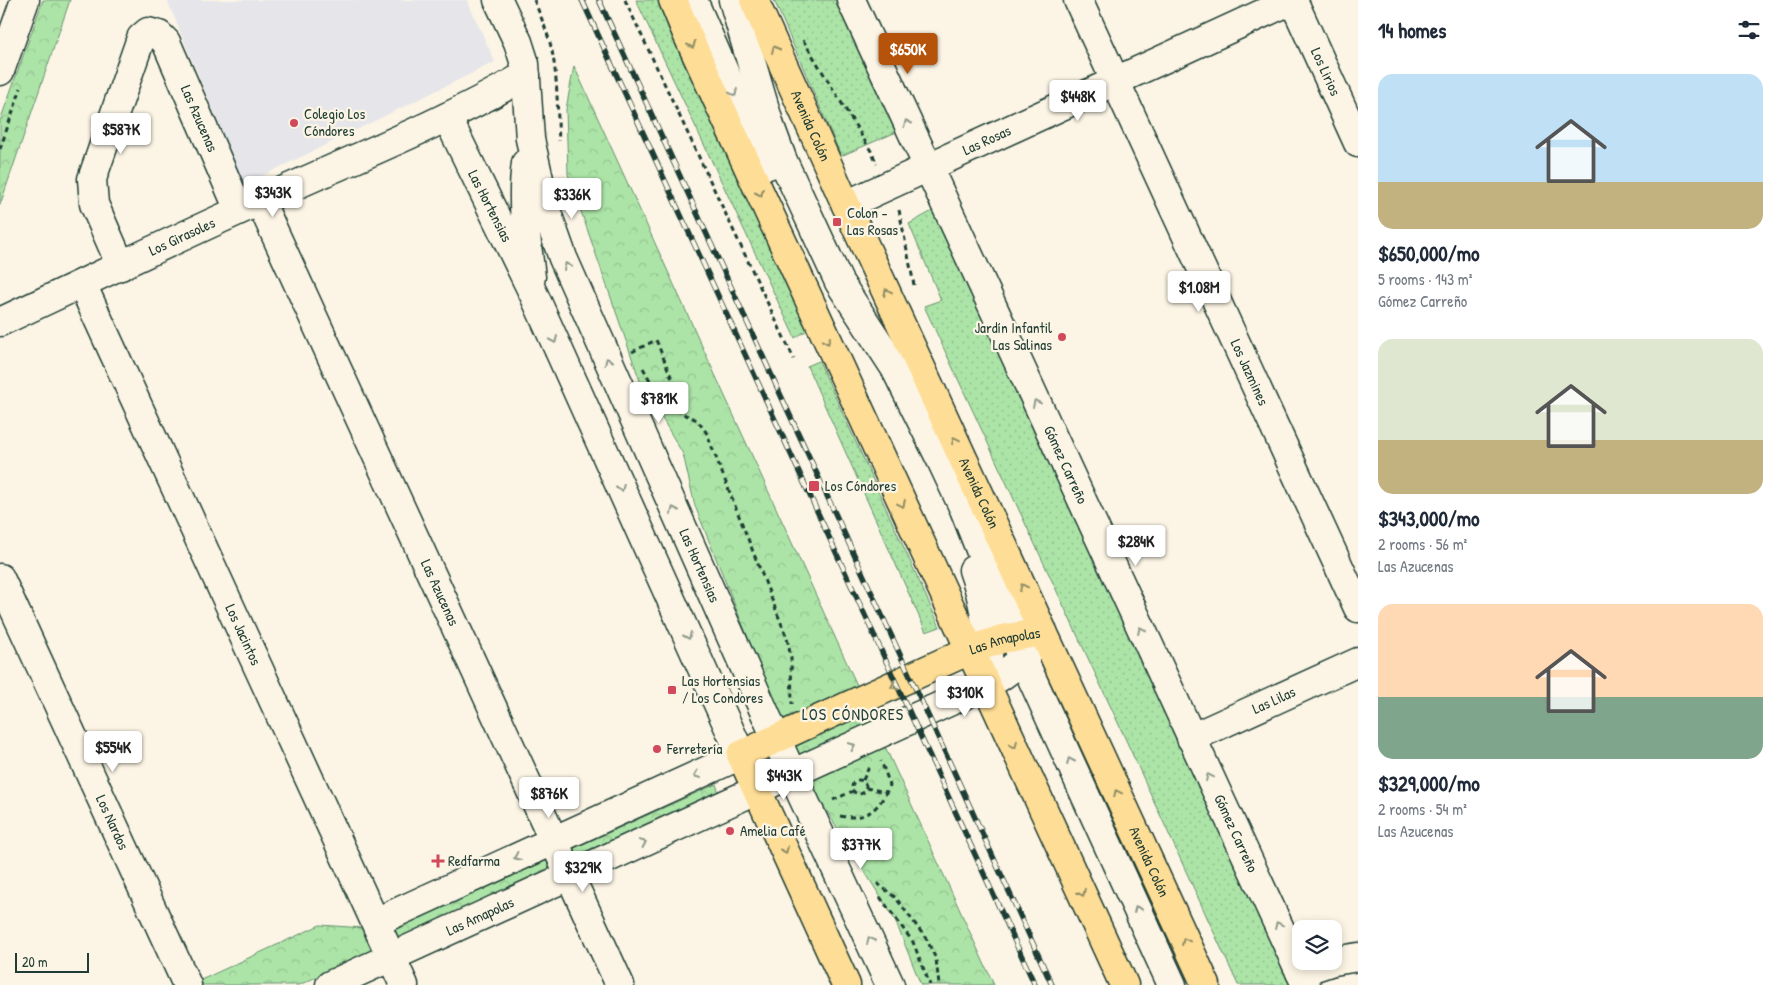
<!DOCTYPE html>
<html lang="en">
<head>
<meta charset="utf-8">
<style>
  :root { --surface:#fff; --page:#f6f6f7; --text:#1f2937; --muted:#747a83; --accent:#b45309 }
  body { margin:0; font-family:"Patrick Hand",sans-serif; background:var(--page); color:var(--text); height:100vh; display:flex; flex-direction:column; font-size:19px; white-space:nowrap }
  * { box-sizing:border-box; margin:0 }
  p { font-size:16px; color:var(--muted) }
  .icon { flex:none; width:28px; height:28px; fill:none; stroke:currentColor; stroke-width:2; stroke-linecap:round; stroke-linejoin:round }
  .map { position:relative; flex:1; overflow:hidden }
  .details { display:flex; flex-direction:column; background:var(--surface); width:425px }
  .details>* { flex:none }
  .controls { position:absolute; left:1292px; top:920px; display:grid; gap:10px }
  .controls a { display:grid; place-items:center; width:50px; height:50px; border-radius:10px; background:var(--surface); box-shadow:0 2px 8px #0003; font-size:25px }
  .scale { position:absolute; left:15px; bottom:12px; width:74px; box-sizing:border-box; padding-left:5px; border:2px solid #1f3d34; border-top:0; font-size:14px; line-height:18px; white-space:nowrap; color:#1f3d34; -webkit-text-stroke:4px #fcf5e5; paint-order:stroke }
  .price { position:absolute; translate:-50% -42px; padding:0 11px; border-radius:5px; background:#fff; color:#222; font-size:16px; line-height:32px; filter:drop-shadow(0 1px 2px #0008) }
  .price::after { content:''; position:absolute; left:50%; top:30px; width:15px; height:11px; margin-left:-8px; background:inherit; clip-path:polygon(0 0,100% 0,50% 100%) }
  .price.current { background:var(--accent); color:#fff }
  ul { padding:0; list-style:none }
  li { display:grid; align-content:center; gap:10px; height:265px; padding:0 20px }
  li span { display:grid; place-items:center; height:155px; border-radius:15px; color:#555 }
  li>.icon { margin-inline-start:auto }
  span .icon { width:90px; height:90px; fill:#fffc; stroke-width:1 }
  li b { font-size:21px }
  h2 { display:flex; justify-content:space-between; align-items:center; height:60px; padding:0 20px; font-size:21px }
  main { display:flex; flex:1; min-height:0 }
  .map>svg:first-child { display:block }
</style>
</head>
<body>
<main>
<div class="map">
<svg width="1358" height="985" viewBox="0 0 1358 985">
  <defs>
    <pattern id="grass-dots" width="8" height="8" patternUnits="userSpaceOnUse" patternTransform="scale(1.25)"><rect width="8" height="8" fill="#ace4a7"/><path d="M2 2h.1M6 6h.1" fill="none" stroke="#94c490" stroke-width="1.8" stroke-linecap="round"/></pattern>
    <pattern id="park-crowns" width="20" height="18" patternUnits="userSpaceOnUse" patternTransform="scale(1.25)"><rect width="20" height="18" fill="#ace4a7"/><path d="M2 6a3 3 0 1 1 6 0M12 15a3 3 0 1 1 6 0" fill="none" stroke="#94c490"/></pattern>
  </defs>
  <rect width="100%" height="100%" fill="#fcf5e5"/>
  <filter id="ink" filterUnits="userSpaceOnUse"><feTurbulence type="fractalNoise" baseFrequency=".02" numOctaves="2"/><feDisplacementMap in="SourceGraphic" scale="10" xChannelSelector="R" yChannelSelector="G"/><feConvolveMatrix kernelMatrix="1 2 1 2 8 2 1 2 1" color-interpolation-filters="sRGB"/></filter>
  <g filter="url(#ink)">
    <!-- built -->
    <path fill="#e6e6ea" d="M 167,0 L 467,0 L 495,62 L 244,185 Z"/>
    <!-- grass -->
    <path fill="url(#grass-dots)" stroke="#66906e" d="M 636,0 L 662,0 L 809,329 L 795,338 Z
      M 774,0 L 836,0 L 899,131 L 841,156 Z
      M 934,210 L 1291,985 L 1238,985 L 1114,714 L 924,306 L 941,300 L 909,224 Z
      M 819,361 L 940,627 L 926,632 L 807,366 Z"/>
    <!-- park -->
    <path fill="url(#park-crowns)" stroke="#66906e" d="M 43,0 L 70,0 L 0,205 L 0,121 Z
      M 574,66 L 994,985 L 921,985 L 895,920 L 801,770 L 695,506 L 683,454 L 640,381 L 568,174 L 566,109 Z
      M 716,784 L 719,793 L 299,985 L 190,985 L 320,925 L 393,930 Z"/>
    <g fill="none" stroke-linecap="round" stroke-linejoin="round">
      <defs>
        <g id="minor">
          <path id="s1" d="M 498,0 L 518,42 L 525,64 L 530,139 L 546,210 L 563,258 L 792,774 L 890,985"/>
          <path d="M 693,0 L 734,94 L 768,165"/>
          <path d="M 733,0 L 770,126 L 783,161 L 839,282 L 895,368 L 941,460 L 964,509 L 1023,659 L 1172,985"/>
          <path id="s2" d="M 851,0 L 1306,985"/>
          <path id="s3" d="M 1078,0 L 1358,608"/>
          <path id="s4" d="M 1293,0 L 1358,143"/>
          <path d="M 0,71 L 25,0"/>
          <path d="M 526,163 C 521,200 526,239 531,277"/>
          <path id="s5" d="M 260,201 L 620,985"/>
          <path id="s6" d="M 846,205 L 1292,0"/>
          <path id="s7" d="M 121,266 L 94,204 L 92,179 L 141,38 L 148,32 L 159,35 L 166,42 L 239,210"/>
          <path id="s8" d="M 82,284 L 404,985"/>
          <path id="s9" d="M 0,322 C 90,280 179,237 269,197 C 355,158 444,123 526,75"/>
          <path d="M 973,570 C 984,600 989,636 988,668"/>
          <path id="s10" d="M 0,578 L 187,985"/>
          <path id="s11" d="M 1191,738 L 1358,662"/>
          <path d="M 376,922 L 741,755 L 534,295 L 447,117"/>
          <path d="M 1334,961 L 1358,957"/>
          <path d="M 1300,972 L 1333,961"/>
          <path id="s12" d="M 330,985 L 986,685 C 1006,675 1020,663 1034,646"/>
        </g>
        <g id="major">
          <path d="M 673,0 L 687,34 L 1124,985"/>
          <path id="s13" d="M 754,0 L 846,205 L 1206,985"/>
          <path id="s14" d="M 846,985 L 741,755 L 970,650 L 1002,639 L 1043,632"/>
        </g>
      </defs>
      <!-- minor casing -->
      <use href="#minor" stroke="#1f3d34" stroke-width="31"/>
      <!-- major casing -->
      <use href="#major" stroke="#1f3d34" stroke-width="31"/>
      <!-- path -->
      <path stroke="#1f3d34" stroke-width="3" stroke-dasharray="5 4" stroke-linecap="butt" d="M 534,0 C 541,17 548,33 552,51 C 558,80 557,111 559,141
        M 625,0 L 794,359
        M 803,40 L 871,151 L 877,164
        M 0,149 L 21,88
        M 899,210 L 914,285
        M 632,352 L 656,340 L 682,403 L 661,413
        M 643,368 L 660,398 L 683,414 L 697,420 L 706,432 L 787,638 L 791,658 L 792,704
        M852 787a7 7 0 1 1 14 0a7 7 0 1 1-14 0Z
        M 863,780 L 869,767
        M 866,788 L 886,792
        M 833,800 L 853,791
        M 840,816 C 867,821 879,809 890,785 L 881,761
        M 877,883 L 896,898 L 927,940 L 936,959 L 939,985
        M 880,897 L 913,942 L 930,985"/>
      <!-- minor -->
      <use href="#minor" stroke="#fcf5e5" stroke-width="28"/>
      <!-- major -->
      <use href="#major" stroke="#fedd96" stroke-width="28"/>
      <defs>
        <path id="rail" d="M 582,0 L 1035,985
          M 599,0 L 1052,985"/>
      </defs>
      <!-- rail casing -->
      <use href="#rail" stroke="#1f3d34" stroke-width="5.5"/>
      <!-- rail -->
      <use href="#rail" stroke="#fcf5e5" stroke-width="4" stroke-dasharray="11" stroke-linecap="butt"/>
    </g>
    <!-- one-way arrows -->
    <defs><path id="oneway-chevron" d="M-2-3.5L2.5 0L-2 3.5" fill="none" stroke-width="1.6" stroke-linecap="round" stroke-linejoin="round" transform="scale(1.25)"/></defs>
    <g stroke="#8e8d65">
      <use href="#oneway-chevron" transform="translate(692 45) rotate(66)"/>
      <use href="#oneway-chevron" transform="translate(775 49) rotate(-114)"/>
      <use href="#oneway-chevron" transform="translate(760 193) rotate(66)"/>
      <use href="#oneway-chevron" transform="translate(887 292) rotate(-115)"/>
      <use href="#oneway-chevron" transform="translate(827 341) rotate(66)"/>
      <use href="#oneway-chevron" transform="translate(955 440) rotate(-115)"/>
      <use href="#oneway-chevron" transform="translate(902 504) rotate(65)"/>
      <use href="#oneway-chevron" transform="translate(1023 587) rotate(-115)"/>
      <use href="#oneway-chevron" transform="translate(894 686) rotate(155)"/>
      <use href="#oneway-chevron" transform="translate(1014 745) rotate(65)"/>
      <use href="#oneway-chevron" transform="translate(1117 793) rotate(-115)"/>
      <use href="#oneway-chevron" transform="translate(785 850) rotate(66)"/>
      <use href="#oneway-chevron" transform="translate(1082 893) rotate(65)"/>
      <use href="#oneway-chevron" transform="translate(1185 941) rotate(-115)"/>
    </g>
    <g stroke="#8e998c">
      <use href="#oneway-chevron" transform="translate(734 93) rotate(65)"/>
      <use href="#oneway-chevron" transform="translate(907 123) rotate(-114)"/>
      <use href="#oneway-chevron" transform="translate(567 266) rotate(-113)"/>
      <use href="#oneway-chevron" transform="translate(554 340) rotate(66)"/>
      <use href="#oneway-chevron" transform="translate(608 361) rotate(-114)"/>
      <use href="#oneway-chevron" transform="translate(1036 403) rotate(-115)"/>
      <use href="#oneway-chevron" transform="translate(621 488) rotate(66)"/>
      <use href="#oneway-chevron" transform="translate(674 510) rotate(-114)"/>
      <use href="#oneway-chevron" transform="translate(1141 630) rotate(-115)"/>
      <use href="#oneway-chevron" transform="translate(688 636) rotate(66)"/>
      <use href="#oneway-chevron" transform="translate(852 746) rotate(-25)"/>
      <use href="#oneway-chevron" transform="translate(1070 761) rotate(-114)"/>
      <use href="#oneway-chevron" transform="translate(697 775) rotate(156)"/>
      <use href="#oneway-chevron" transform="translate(1209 777) rotate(-115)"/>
      <use href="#oneway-chevron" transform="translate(643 843) rotate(-25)"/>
      <use href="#oneway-chevron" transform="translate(517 857) rotate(155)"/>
      <use href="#oneway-chevron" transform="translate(1137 909) rotate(-114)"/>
      <use href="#oneway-chevron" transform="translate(1278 925) rotate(-115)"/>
      <use href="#oneway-chevron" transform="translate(870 940) rotate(-115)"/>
    </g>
  </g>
  <!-- markers -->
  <g fill="#d1495b" stroke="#fcf5e5" stroke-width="2">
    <circle cx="294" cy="123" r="5"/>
    <rect x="832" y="217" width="10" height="10" rx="2.5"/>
    <circle cx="1062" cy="337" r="5"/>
    <rect x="808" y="480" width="12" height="12" rx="2.5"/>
    <rect x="667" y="685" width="10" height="10" rx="2.5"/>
    <circle cx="657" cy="749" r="5"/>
    <circle cx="730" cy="831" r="5"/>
    <path d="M435.5 853.5h5v5h5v5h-5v5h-5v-5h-5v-5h5z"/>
  </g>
  <g text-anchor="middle" stroke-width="4.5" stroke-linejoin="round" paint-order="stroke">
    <!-- street labels -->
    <g font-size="15" fill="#1f3d34" stroke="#fcf5e5">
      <text dy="5" stroke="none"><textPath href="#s4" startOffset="79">Los Lirios</textPath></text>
      <text dy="5" stroke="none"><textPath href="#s7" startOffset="356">Las Azucenas</textPath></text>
      <text dy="5" stroke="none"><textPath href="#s13" startOffset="138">Avenida Colón</textPath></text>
      <text dy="5" stroke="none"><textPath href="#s6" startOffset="155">Las Rosas</textPath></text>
      <text transform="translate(490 206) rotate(63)" y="5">Las Hortensias</text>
      <text dy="5" stroke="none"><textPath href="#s9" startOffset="201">Los Girasoles</textPath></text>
      <text dy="5" stroke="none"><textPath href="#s3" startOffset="410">Los Jazmines</textPath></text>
      <text dy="5" stroke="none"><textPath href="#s2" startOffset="512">Gómez Carreño</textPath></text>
      <text dy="5" stroke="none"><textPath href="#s13" startOffset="542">Avenida Colón</textPath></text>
      <text dy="5" stroke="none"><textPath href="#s1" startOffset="605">Las Hortensias</textPath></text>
      <text dy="5" stroke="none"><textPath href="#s5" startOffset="431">Las Azucenas</textPath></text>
      <text dy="5" stroke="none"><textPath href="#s8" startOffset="386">Los Jacintos</textPath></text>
      <text dy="5" stroke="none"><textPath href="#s14" startOffset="541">Las Amapolas</textPath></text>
      <text dy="5" stroke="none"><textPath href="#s11" startOffset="91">Las Lilas</textPath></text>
      <text dy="5" stroke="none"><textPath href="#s10" startOffset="269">Los Nardos</textPath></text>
      <text dy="5" stroke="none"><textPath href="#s2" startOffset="918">Gómez Carreño</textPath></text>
      <text dy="5" stroke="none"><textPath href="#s13" startOffset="948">Avenida Colón</textPath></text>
      <text dy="5" stroke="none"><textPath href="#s12" startOffset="165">Las Amapolas</textPath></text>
    </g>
    <!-- poi labels -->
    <g font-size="15" fill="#1f3d34" stroke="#fcf5e5" text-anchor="start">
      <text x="304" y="119">Colegio Los<tspan x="304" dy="17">Cóndores</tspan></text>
      <text x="847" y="218">Colon -<tspan x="847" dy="17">Las Rosas</tspan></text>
      <text x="1052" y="333" text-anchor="end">Jardín Infantil<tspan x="1052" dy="17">Las Salinas</tspan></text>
      <text x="825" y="491">Los Cóndores</text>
      <text x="682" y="686">Las Hortensias<tspan x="682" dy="17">/ Los Condores</tspan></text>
      <text x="667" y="754">Ferretería</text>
      <text x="740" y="836">Amelia Café</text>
      <text x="448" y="866">Redfarma</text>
    </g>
    <!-- neighbourhood labels -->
    <g font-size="16" letter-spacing="1" fill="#1f3d34" stroke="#fcf5e5">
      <text x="853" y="720">LOS CÓNDORES</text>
    </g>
  </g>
</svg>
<div class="controls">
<a><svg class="icon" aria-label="layers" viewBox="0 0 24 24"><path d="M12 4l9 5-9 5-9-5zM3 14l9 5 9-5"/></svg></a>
</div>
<div class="scale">20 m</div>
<b class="price current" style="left:908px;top:75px">$650K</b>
<b class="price" style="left:1078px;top:122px">$448K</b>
<b class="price" style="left:121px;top:155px">$587K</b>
<b class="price" style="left:273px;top:218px">$343K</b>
<b class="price" style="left:572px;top:220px">$336K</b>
<b class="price" style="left:1199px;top:313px">$1.08M</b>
<b class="price" style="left:659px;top:424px">$781K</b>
<b class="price" style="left:1136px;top:567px">$284K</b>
<b class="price" style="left:965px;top:718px">$310K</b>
<b class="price" style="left:113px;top:773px">$554K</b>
<b class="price" style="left:784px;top:801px">$443K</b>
<b class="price" style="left:549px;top:819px">$876K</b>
<b class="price" style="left:861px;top:870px">$377K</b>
<b class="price" style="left:583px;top:893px">$329K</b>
</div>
<section class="details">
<h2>14 homes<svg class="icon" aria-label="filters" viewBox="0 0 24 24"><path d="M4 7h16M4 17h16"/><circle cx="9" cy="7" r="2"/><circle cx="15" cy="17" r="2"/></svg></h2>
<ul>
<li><span style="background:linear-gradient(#bfe0f5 70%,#c2b280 0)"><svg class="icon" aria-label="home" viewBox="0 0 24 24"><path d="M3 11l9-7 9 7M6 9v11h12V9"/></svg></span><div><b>$650,000/mo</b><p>5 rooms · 143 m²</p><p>Gómez Carreño</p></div></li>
<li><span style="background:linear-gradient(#dfe7d0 65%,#c2b280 0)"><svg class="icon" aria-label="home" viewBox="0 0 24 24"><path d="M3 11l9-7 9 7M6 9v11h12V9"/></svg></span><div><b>$343,000/mo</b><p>2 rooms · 56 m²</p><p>Las Azucenas</p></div></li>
<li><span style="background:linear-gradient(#ffd9b3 60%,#7fa58c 0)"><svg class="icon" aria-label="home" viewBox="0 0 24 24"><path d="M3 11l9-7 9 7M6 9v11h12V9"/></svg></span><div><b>$329,000/mo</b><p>2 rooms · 54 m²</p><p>Las Azucenas</p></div></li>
</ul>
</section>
</main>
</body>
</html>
